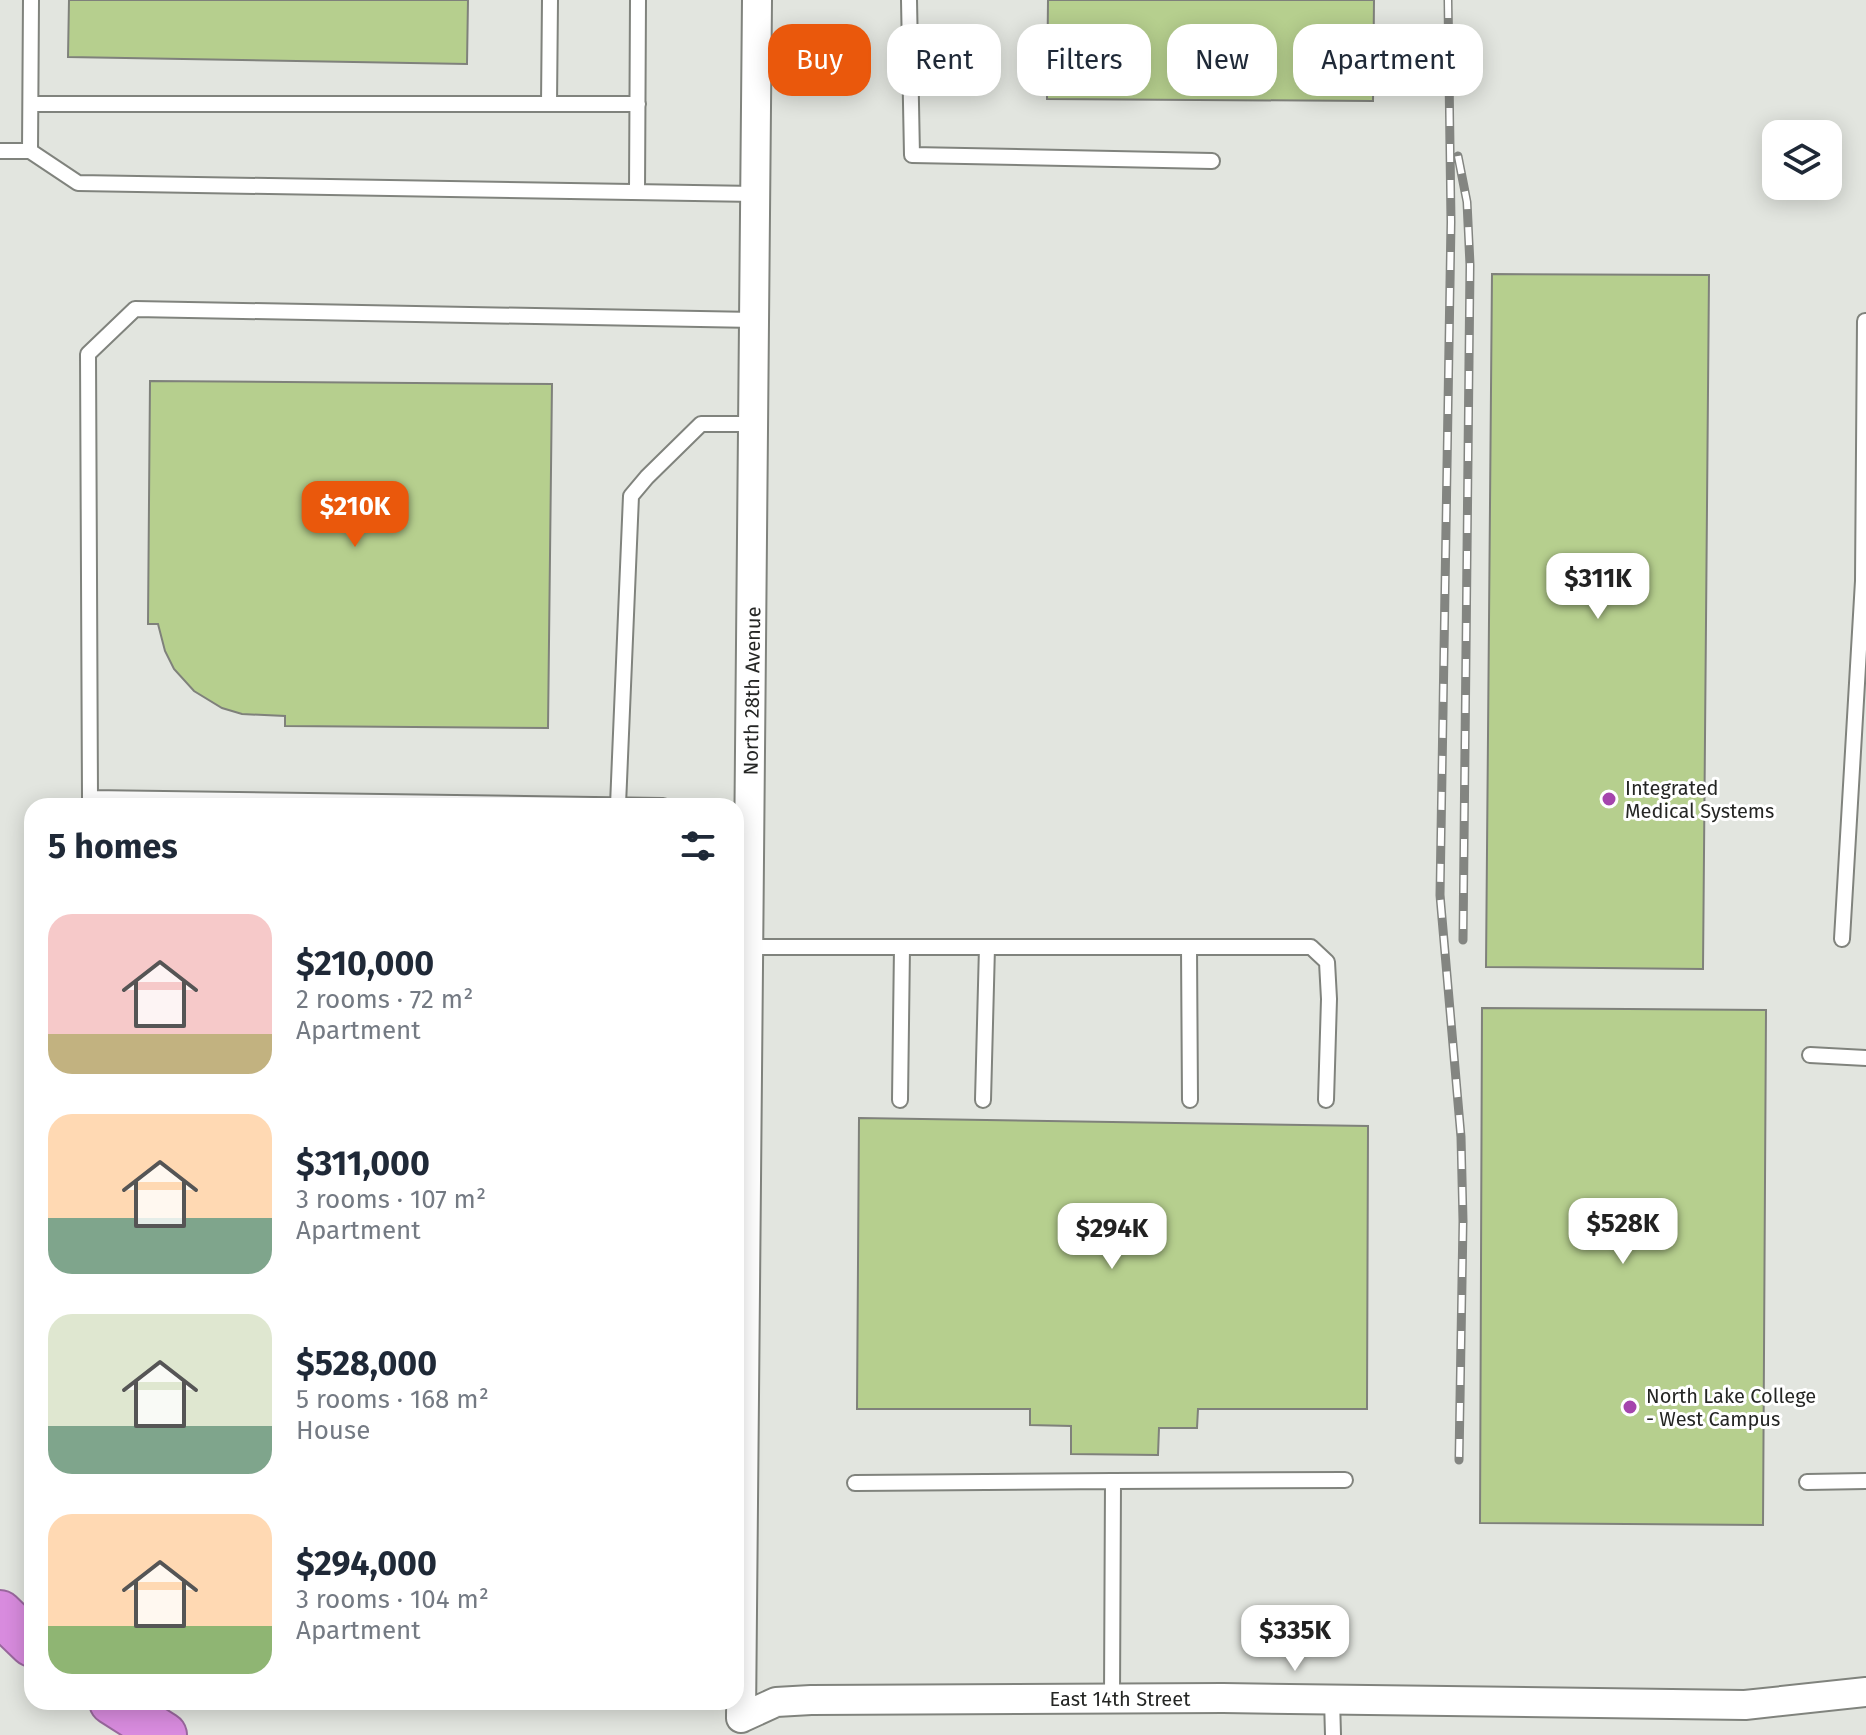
<!DOCTYPE html>
<html lang="en">
<head>
<meta charset="utf-8">
<style>
  :root { --surface:#fff; --page:#f2f2f3; --text:#1f2937; --muted:#747a83; --accent:#ea580c }
  body { margin:0; font-family:"Fira Sans",sans-serif; background:var(--page); color:var(--text); height:100vh; display:flex; flex-direction:column; font-size:30px; white-space:nowrap }
  * { box-sizing:border-box; margin:0 }
  p { font-size:26px; color:var(--muted) }
  .icon { flex:none; width:44px; height:44px; fill:none; stroke:currentColor; stroke-width:2; stroke-linecap:round; stroke-linejoin:round }
  .map { position:relative; flex:1; overflow:hidden }
  .panel { position:absolute; left:24px; top:798px; width:720px; height:912px; display:flex; flex-direction:column; background:var(--surface); border-radius:24px; box-shadow:0 4px 20px #0003 }
  .panel>* { flex:none }
  .top-card { position:absolute; left:768px; top:24px; width:760px; height:72px; display:flex; gap:16px }
  .controls { position:absolute; left:1762px; top:120px; display:grid; gap:16px }
  .controls a { display:grid; place-items:center; width:80px; height:80px; border-radius:16px; background:var(--surface); box-shadow:0 4px 20px #0003; font-size:40px }
  .price { position:absolute; translate:-50% -68px; padding:0 18px; border-radius:16px; background:#fff; color:#222; font-size:26px; line-height:52px; filter:drop-shadow(0 2px 4px #0008) }
  .price::after { content:''; position:absolute; left:50%; top:48px; width:24px; height:18px; margin-left:-12px; background:inherit; clip-path:polygon(0 0,100% 0,50% 100%) }
  .price.on { background:var(--accent); color:#fff }
  ul { padding:0; list-style:none }
  li { display:flex; align-items:center; gap:24px; height:200px; padding:0 24px }
  li span { display:grid; place-items:center; flex:none; width:224px; height:160px; border-radius:24px; color:#555 }
  li>.icon { margin-inline-start:auto }
  span .icon { width:96px; height:96px; fill:#fffc; stroke-width:1 }
  li b { font-size:34px }
  h2 { display:flex; justify-content:space-between; align-items:center; height:96px; padding:0 24px; font-size:34px }
  .pill { padding:0 28px; border-radius:24px; background:var(--surface); box-shadow:0 4px 20px #0003; font-size:28px; line-height:72px }
  .pill.on { background:var(--accent); color:#fff }
  .map>svg:first-child { display:block }
</style>
</head>
<body>
<div class="map">
<svg width="1866" height="1735" viewBox="0 0 1866 1735">
  <rect width="100%" height="100%" fill="#e2e5df"/>
  <!-- building -->
  <path fill="#b6cf8e" stroke="#7f817b" stroke-width="2" d="M 69,0 L 468,0 L 467,64 L 68,57 Z
    M 1048,0 L 1374,0 L 1373,101 L 1047,99 Z
    M 1492,274 L 1709,275 L 1703,969 L 1486,967 Z
    M 150,381 L 552,384 L 548,728 L 285,726 L 285,716 L 242,714 L 222,708 L 194,691 L 174,669 L 165,651 L 158,624 L 148,624 Z
    M 1482,1008 L 1766,1010 L 1763,1525 L 1480,1523 Z
    M 859,1118 L 1368,1126 L 1367,1409 L 1198,1409 L 1197,1428 L 1159,1428 L 1158,1455 L 1071,1454 L 1071,1426 L 1030,1425 L 1030,1409 L 857,1409 Z"/>
  <g fill="none" stroke-linecap="round" stroke-linejoin="round">
    <defs>
      <path id="service" d="M 909,0 L 912,155 L 1212,161
        M 31,104 L 638,104
        M 549,104 L 550,0
        M 0,151 L 30,151 L 78,183 L 756,194
        M 30,151 L 31,0
        M 637,192 L 638,0
        M 618,805 L 631,496 L 647,477 L 701,424 L 754,424
        M 663,806 L 90,798 L 88,354 L 135,309 L 755,320
        M 1842,939 L 1863,581 L 1865,321
        M 750,947 L 1311,947 L 1327,962 L 1329,999 L 1326,1100
        M 1189,947 L 1190,1100
        M 1810,1055 L 1866,1058
        M 900,1100 L 902,947
        M 983,1100 L 987,947
        M 1807,1482 L 1866,1481
        M 855,1483 L 1113,1481
        M 1112,1699 L 1113,1481 L 1345,1480
        M 1332,1699 L 1333,1735"/>
      <path id="minor" d="M 741,1718 L 757,0
        M 741,1718 L 776,1702 L 811,1700 L 1223,1698 L 1745,1705 L 1866,1692"/>
      <path id="motorway" d="M 0,1613 L 32,1644
        M 112,1702 L 164,1735"/>
    </defs>
    <!-- service casing -->
    <use href="#service" stroke="#80837d" stroke-width="18"/>
    <!-- minor casing -->
    <use href="#minor" stroke="#80837d" stroke-width="32"/>
    <!-- motorway casing -->
    <use href="#motorway" stroke="#99689d" stroke-width="48"/>
    <!-- service -->
    <use href="#service" stroke="#fff" stroke-width="14"/>
    <!-- minor -->
    <use href="#minor" stroke="#fff" stroke-width="28"/>
    <!-- motorway -->
    <use href="#motorway" stroke="#d88bde" stroke-width="44"/>
    <defs>
      <path id="rail" d="M 1448,0 L 1451,222 L 1440,895 L 1461,1137 L 1463,1221 L 1459,1460
        M 1458,156 L 1467,202 L 1470,265 L 1463,940"/>
    </defs>
    <!-- rail casing -->
    <use href="#rail" stroke="#838581" stroke-width="9"/>
    <!-- rail -->
    <use href="#rail" stroke="#fff" stroke-width="6" stroke-dasharray="18" stroke-linecap="butt"/>
  </g>
  <!-- markers -->
  <g fill="#a545ad" stroke="#fff" stroke-width="3">
    <circle cx="1609" cy="799" r="8"/>
    <circle cx="1630" cy="1407" r="8"/>
  </g>
  <g text-anchor="middle" stroke-width="6" stroke-linejoin="round" paint-order="stroke">
    <!-- street labels -->
    <g font-size="20" fill="#252624" stroke="#fff">
      <text transform="translate(752 691) rotate(-89)" y="7">North 28th Avenue</text>
      <text x="1120" y="1706">East 14th Street</text>
    </g>
    <!-- poi labels -->
    <g font-size="20" fill="#252624" stroke="#fff" text-anchor="start">
      <text x="1625" y="795">Integrated<tspan x="1625" dy="23">Medical Systems</tspan></text>
      <text x="1646" y="1403">North Lake College<tspan x="1646" dy="23">- West Campus</tspan></text>
    </g>
  </g>
</svg>
<div class="controls">
<a><svg class="icon" aria-label="layers" viewBox="0 0 24 24"><path d="M12 4l9 5-9 5-9-5zM3 14l9 5 9-5"/></svg></a>
</div>
<b class="price on" style="left:355px;top:549px">$210K</b>
<b class="price" style="left:1598px;top:621px">$311K</b>
<b class="price" style="left:1623px;top:1266px">$528K</b>
<b class="price" style="left:1112px;top:1271px">$294K</b>
<b class="price" style="left:1295px;top:1673px">$335K</b>
<div class="top-card">
<a class="pill on">Buy</a>
<a class="pill">Rent</a>
<a class="pill">Filters</a>
<a class="pill">New</a>
<a class="pill">Apartment</a>
</div>
<section class="panel">
<h2>5 homes<svg class="icon" aria-label="filters" viewBox="0 0 24 24"><path d="M4 7h16M4 17h16"/><circle cx="9" cy="7" r="2"/><circle cx="15" cy="17" r="2"/></svg></h2>
<ul>
<li><span style="background:linear-gradient(#f6c9c9 75%,#c2b280 0)"><svg class="icon" aria-label="home" viewBox="0 0 24 24"><path d="M3 11l9-7 9 7M6 9v11h12V9"/></svg></span><div><b>$210,000</b><p>2 rooms · 72 m²</p><p>Apartment</p></div></li>
<li><span style="background:linear-gradient(#ffd9b3 65%,#7fa58c 0)"><svg class="icon" aria-label="home" viewBox="0 0 24 24"><path d="M3 11l9-7 9 7M6 9v11h12V9"/></svg></span><div><b>$311,000</b><p>3 rooms · 107 m²</p><p>Apartment</p></div></li>
<li><span style="background:linear-gradient(#dfe7d0 70%,#7fa58c 0)"><svg class="icon" aria-label="home" viewBox="0 0 24 24"><path d="M3 11l9-7 9 7M6 9v11h12V9"/></svg></span><div><b>$528,000</b><p>5 rooms · 168 m²</p><p>House</p></div></li>
<li><span style="background:linear-gradient(#ffd9b3 70%,#8fb573 0)"><svg class="icon" aria-label="home" viewBox="0 0 24 24"><path d="M3 11l9-7 9 7M6 9v11h12V9"/></svg></span><div><b>$294,000</b><p>3 rooms · 104 m²</p><p>Apartment</p></div></li>
</ul>
</section>
</div>
</body>
</html>
